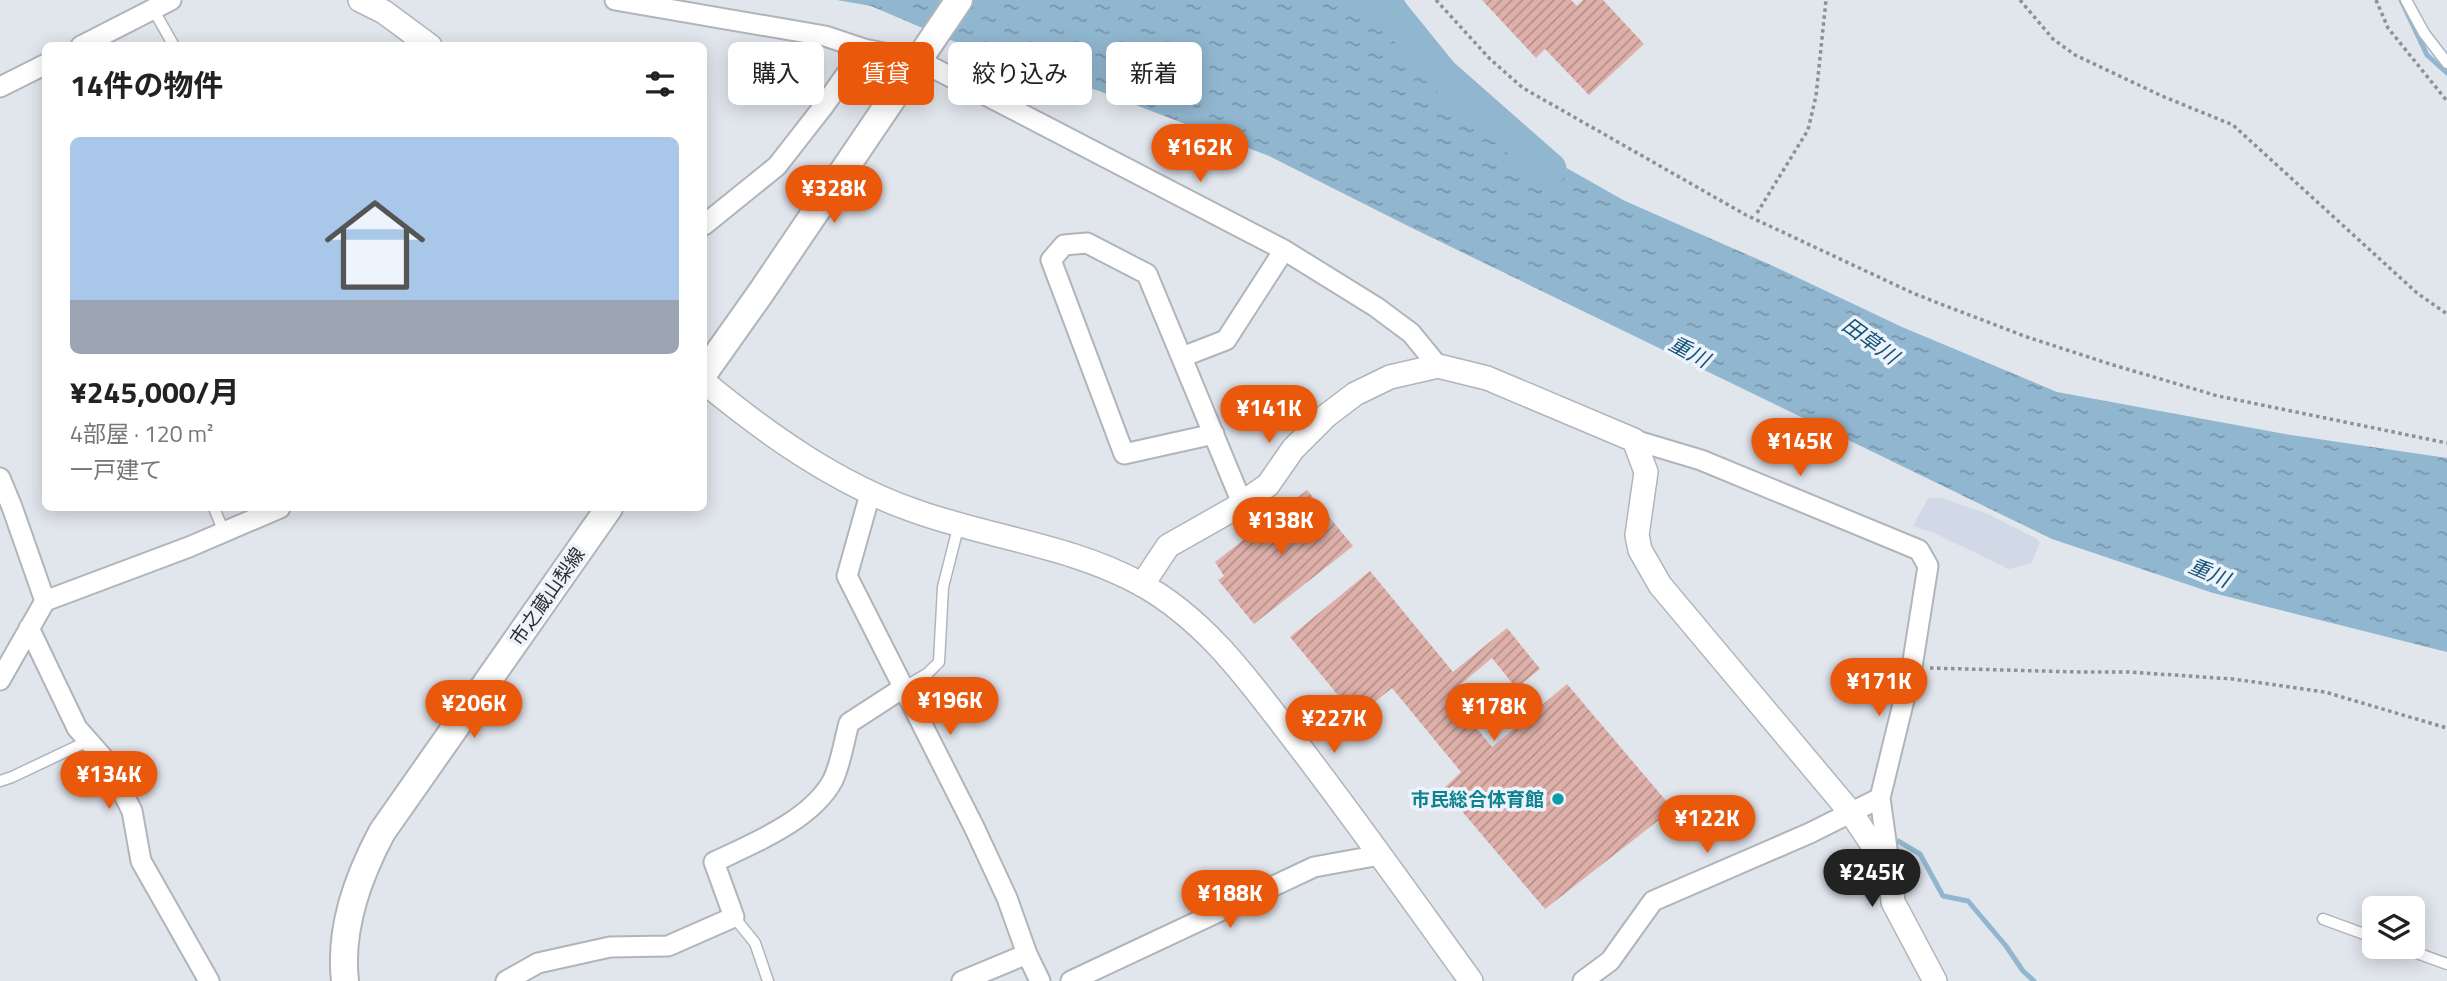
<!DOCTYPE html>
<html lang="ja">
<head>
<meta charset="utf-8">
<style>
  :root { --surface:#fff; --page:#f6f6f6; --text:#222; --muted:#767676; --accent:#ea580c }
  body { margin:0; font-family:"Titillium Web","Noto Sans JP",sans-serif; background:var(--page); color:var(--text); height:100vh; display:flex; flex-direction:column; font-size:26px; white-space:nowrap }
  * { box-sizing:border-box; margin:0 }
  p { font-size:23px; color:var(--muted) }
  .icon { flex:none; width:38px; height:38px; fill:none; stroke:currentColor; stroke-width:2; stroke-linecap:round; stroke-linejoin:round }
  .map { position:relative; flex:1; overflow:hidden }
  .panel { position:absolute; left:42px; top:42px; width:665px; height:469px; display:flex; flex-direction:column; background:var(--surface); border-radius:10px; box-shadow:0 4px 18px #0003 }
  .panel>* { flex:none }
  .guide { position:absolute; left:728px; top:42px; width:665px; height:63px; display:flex; gap:14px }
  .buttons { position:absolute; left:2362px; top:896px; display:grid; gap:14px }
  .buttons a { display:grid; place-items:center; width:63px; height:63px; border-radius:10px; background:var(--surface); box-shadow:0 4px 18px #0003; font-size:35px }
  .price { position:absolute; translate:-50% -60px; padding:0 16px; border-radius:24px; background:var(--accent); color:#fff; font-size:23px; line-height:46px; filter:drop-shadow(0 2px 4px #0008) }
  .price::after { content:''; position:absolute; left:50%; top:42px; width:21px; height:16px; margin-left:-10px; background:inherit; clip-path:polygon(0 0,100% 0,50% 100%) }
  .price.current { background:#222; color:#fff }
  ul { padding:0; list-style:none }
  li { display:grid; align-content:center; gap:14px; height:371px; padding:0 28px }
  li span { display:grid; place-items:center; height:217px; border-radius:10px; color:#555 }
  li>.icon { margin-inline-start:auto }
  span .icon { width:126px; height:126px; fill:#fffc; stroke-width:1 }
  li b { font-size:30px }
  h2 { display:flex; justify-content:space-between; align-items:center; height:84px; padding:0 28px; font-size:30px }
  .tag { padding:0 24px; border-radius:10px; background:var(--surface); box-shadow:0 4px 18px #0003; font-size:24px; line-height:63px }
  .tag.current { background:var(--accent); color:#fff }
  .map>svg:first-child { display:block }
</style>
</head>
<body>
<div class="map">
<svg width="2447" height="981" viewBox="0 0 2447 981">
  <defs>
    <pattern id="water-ripples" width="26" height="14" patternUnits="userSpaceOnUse" patternTransform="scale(1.75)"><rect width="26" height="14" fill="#91b7d0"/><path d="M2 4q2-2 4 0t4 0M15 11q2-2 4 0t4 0" fill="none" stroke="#7795a9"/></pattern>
    <pattern id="building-hatch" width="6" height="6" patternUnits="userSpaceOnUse" patternTransform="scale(1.75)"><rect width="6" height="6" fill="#deb0a9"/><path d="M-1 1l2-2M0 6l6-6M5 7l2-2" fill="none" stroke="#b4908a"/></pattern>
  </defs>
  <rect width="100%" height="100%" fill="#e1e5ec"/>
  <!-- built -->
  <path fill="#d1d9e7" d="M 1928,498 L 1942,498 L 1990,515 L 2037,539 L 2040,543 L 2031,563 L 2009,569 L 1934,533 L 1913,526 Z"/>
  <!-- water -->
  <path fill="url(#water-ripples)" d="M 837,0 L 1404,0 L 1471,114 L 1625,201 L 1771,265 L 1902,327 L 2057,392 L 2285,434 L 2447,458 L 2447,652 L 2213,593 L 2052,539 L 1408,226 L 1269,156 L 1099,91 L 981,53 L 871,6 Z"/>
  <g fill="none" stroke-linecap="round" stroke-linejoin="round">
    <!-- stream -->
    <path stroke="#91b7d0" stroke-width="5" d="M 2401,0 L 2427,55 L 2447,73
      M 1898,841 L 1920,854 L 1943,896 L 1968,901 L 2006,946 L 2023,971 L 2034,981"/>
    <!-- river -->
    <path stroke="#91b7d0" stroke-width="33" d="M 1382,0 L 1442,74 L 1550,169"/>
  </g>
  <!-- building -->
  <path fill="url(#building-hatch)" d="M 1482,0 L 1571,0 L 1577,6 L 1583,0 L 1603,0 L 1644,44 L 1589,95 L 1545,49 L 1536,58 Z
    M 1307,490 L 1353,546 L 1254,624 L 1218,580 L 1224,576 L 1215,562 Z
    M 1370,571 L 1453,672 L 1507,628 L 1540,669 L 1516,688 L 1492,658 L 1449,694 L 1492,747 L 1567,684 L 1673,809 L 1545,909 L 1443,789 L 1461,772 L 1392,688 L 1356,717 L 1290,637 Z"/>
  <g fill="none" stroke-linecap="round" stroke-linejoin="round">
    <defs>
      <path id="service" d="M 2406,0 L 2424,33 L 2447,63
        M 153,9 L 174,46
        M 214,508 L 224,532
        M 903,688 L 928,673 L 939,662 L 943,587 L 959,524
        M 0,781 L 12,777 L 88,741
        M 734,917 L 755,943 L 768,981
        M 2323,919 L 2375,938
        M 2400,947 L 2447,964"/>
      <path id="minor" d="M 615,0 L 825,36 L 864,49 L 918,60 L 1284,250 L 1376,307 L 1411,333 L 1438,366
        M 81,46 L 171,0
        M 0,87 L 46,64
        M 704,225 L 777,166 L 823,107 L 864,49
        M 1182,357 L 1226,340 L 1284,250
        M 1214,434 L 1124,454 L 1051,260 L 1064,245 L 1087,243 L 1147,274 L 1242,503
        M 1634,440 L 1701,460 L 1919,550 L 1928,566 L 1912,667 L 1880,798 L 1890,870
        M 0,478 L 12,507 L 45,601
        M 870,494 L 847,576 L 974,827 L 1007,898 L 1027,954 L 1040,981
        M 29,628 L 77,728 L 108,763 L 132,811 L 141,861 L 209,981
        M 0,680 L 45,601 L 189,547 L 280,508
        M 506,981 L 538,963 L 610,947 L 668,946 L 734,917 L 714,862 C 752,844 812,820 833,780 C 841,763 844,741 849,723 L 903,688
        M 962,981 L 1027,954
        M 1071,981 L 1314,867 L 1380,855
        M 1583,981 L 1610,961 L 1653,901 L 1810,833 L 1880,798"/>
      <path id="tertiary" d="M 360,0 L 384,12 L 430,46
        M 704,382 C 767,434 837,484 915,511 C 990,538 1070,545 1141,584 C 1209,622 1252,685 1299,746 C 1358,823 1414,902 1471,981
        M 1142,585 L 1168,546 L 1235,508 L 1268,485 L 1293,449 L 1326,416 L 1355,394 L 1390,377 L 1438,366 L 1487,378 L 1634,440 L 1646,472 L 1637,535 L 1640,550 L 1660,585 L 1852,814 L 1890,871 L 1893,902 L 1935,981"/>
      <path id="secondary" d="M 704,373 L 760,294 L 959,0
        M 345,981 C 339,928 358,877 382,832 L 609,508"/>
    </defs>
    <!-- service casing -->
    <use href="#service" stroke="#b0b4bb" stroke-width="13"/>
    <!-- minor casing -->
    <use href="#minor" stroke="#b0b4bb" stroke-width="23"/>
    <!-- tertiary casing -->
    <use href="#tertiary" stroke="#b0b4bb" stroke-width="26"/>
    <!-- secondary casing -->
    <use href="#secondary" stroke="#b0b4bb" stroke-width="30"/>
    <!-- path -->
    <path stroke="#8d9095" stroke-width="3.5" stroke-dasharray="3.5 3.5" stroke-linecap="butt" d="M 1436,0 L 1490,59 L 1523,88 L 1746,215 L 1915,294 L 2024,336 L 2110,364 L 2218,396 L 2447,443
      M 2020,0 L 2053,39 L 2075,55 L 2162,96 L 2233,125 L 2417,293 L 2447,314
      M 2376,0 L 2388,28 L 2447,101
      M 1757,213 L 1808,130 L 1816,96 L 1826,0
      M 1930,668 L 2079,672 L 2129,672 L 2233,679 L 2325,692 L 2447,728"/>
    <!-- service -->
    <use href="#service" stroke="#fff" stroke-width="10"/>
    <!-- minor -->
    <use href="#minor" stroke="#fff" stroke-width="19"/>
    <!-- tertiary -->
    <use href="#tertiary" stroke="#fff" stroke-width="23"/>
    <!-- secondary -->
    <use href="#secondary" stroke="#fff" stroke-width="26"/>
  </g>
  <!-- markers -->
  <circle fill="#0f9aa8" stroke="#eef2fa" stroke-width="2.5" cx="1558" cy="799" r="7"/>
  <g text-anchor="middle" stroke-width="7" stroke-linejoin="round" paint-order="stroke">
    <!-- street labels -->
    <g font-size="19" fill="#2d2e31" stroke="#eef2fa">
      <text transform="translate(547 596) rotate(-55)" y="7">市之蔵山梨線</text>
    </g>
    <!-- culture labels -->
    <g font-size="19" font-weight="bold" fill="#0d838f" stroke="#eef2fa" text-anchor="end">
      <text x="1544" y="806">市民総合体育館</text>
    </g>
    <!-- water labels -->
    <g font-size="21" font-style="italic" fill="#125476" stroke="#eef2fa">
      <text transform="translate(1870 341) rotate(36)" y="7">田草川</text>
      <text transform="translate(1689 352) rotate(28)" y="7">重川</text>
      <text transform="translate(2209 573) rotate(23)" y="7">重川</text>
    </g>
  </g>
</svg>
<div class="buttons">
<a><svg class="icon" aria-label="layers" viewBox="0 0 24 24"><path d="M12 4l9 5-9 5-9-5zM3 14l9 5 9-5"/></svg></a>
</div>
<b class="price" style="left:1200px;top:184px">¥162K</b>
<b class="price" style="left:834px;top:225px">¥328K</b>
<b class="price" style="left:1269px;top:445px">¥141K</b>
<b class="price" style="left:1800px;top:478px">¥145K</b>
<b class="price" style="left:1281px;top:557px">¥138K</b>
<b class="price" style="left:1879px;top:718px">¥171K</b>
<b class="price" style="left:950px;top:737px">¥196K</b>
<b class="price" style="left:474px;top:740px">¥206K</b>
<b class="price" style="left:1494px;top:743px">¥178K</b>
<b class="price" style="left:1334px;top:755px">¥227K</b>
<b class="price" style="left:109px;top:811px">¥134K</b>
<b class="price" style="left:1707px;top:855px">¥122K</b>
<b class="price current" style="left:1872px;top:909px">¥245K</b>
<b class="price" style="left:1230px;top:930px">¥188K</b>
<div class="guide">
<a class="tag">購入</a>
<a class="tag current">賃貸</a>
<a class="tag">絞り込み</a>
<a class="tag">新着</a>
</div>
<section class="panel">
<h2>14件の物件<svg class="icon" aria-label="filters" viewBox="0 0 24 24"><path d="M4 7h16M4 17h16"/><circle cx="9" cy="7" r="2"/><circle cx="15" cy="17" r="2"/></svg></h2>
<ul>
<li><span style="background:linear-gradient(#a9c7e8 75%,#9aa5b1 0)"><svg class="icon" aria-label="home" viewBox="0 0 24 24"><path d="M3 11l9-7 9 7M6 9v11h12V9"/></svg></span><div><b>¥245,000/月</b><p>4部屋 · 120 m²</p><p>一戸建て</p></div></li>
</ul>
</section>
</div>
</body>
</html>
